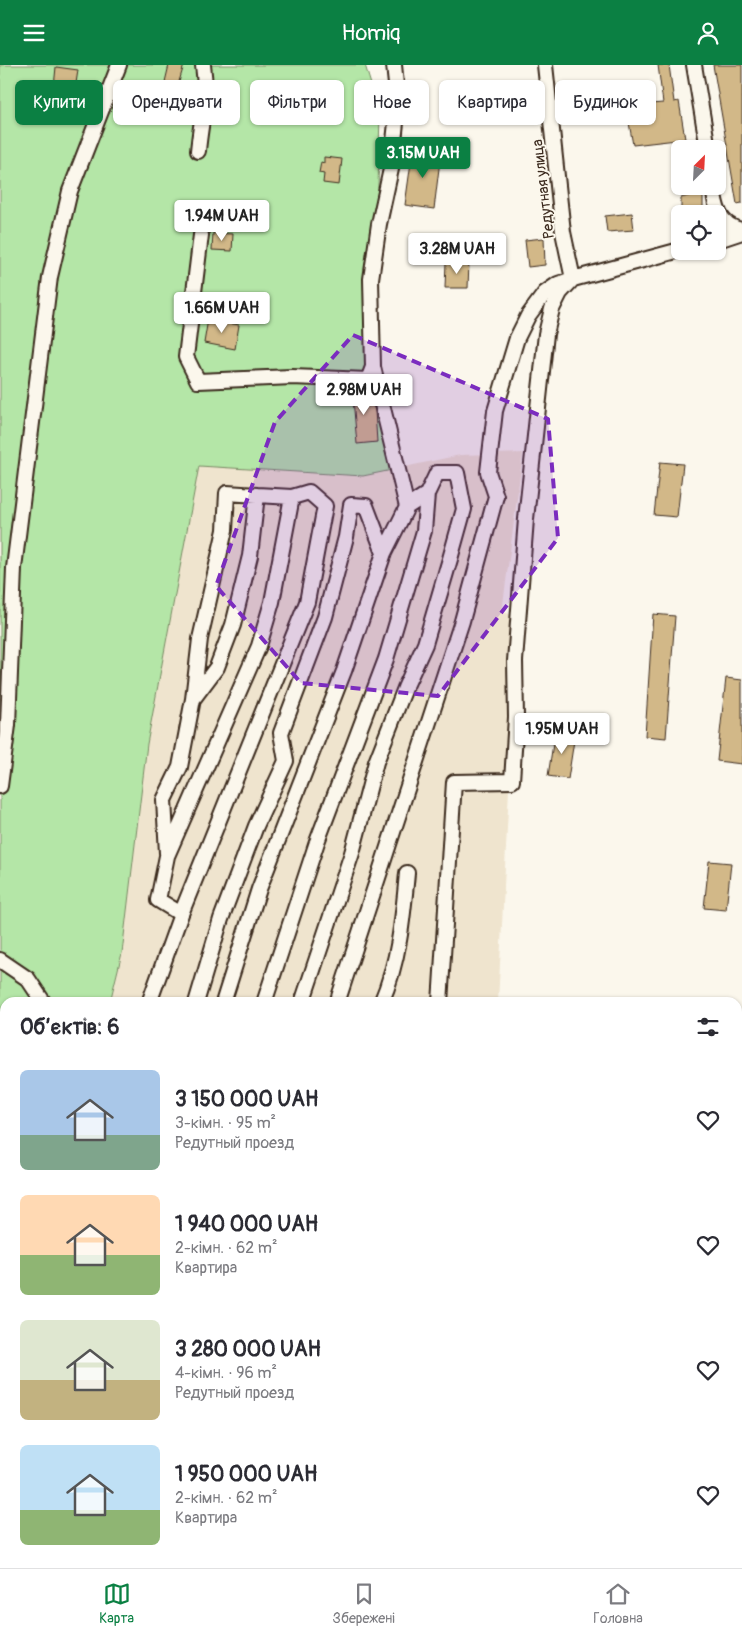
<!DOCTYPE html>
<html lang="uk">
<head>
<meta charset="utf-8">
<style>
  :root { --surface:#fff; --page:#f2f2f3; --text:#2b2b33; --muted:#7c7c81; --line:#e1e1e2; --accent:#0b8043 }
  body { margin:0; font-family:Pangolin,sans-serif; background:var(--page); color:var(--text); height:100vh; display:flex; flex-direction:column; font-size:19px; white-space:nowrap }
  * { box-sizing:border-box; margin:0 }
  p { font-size:16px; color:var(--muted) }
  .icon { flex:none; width:28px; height:28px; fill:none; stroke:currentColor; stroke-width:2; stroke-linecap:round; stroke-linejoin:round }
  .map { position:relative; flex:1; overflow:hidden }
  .panel { position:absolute; left:0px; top:932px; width:742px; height:571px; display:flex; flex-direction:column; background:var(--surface); border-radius:15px 15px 0 0; box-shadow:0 1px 4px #0004 }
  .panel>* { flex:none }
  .banner { position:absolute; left:15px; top:15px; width:712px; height:45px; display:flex; gap:10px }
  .needle { width:32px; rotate:24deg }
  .controls { position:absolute; left:671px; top:75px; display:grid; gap:10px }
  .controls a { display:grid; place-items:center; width:55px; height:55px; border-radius:8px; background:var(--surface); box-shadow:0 1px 4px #0004; font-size:25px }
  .price { position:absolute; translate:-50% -42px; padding:0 11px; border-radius:5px; background:#fff; color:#222; font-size:16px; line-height:32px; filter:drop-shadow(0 1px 2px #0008) }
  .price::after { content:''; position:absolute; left:50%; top:30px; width:15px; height:11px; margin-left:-8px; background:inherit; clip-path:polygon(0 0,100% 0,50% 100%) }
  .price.selected { background:var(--accent); color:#fff }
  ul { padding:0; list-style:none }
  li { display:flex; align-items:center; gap:15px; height:125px; padding:0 20px }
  li span { display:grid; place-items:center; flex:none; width:140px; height:100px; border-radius:8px; color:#555 }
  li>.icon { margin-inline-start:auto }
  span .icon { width:60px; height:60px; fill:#fffc; stroke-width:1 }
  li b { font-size:21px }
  h2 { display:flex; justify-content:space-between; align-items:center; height:60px; padding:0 20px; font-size:21px }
  .tag { padding:0 18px; border-radius:8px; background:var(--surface); box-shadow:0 1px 4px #0004; font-size:18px; line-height:45px }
  .tag.selected { background:var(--accent); color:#fff }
  header { display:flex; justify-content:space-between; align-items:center; height:65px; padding:0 20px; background:var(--accent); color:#fff; font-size:22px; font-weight:600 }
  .tabs { display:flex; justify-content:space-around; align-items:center; height:70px; border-top:1px solid var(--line); background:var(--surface); font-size:14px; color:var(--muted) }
  .tabs a { display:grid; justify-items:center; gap:2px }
  .tabs .selected { color:var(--accent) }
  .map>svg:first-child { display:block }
</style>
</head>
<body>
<header><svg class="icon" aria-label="menu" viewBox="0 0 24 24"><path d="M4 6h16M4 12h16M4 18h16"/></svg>Homiq<svg class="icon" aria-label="person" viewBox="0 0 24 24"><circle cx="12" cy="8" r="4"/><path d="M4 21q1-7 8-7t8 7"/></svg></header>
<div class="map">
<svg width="742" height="1503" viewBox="0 0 742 1503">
  <rect width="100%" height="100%" fill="#fbf7ec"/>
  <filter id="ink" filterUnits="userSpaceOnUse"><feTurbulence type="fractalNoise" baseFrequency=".02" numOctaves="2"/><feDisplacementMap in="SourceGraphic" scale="10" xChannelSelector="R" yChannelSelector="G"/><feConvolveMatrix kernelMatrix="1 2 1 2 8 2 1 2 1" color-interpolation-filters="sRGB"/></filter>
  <g filter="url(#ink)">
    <!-- built -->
    <path fill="#efe4ce" d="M 523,388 L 502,547 L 518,551 L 498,937 L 110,938 L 122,888 L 147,679 L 199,401 L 363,411 L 460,390 Z
      M 5,1298 L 5,1499 L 201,1499 L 202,1503 L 0,1503 L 0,1299 Z"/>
    <!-- green -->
    <path fill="#b4e6a7" stroke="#788862" d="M 0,0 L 113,0 L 70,126 L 119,0 L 365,0 L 380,49 L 373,302 L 392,405 L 363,411 L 199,401 L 147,679 L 122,888 L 110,937 L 5,938 L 5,1284 L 0,1284 Z
      M 216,1499 L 553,1499 L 551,1503 L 216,1503 Z"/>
    <!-- building -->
    <path fill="#d2b888" stroke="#3b2a1e" d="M 169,0 L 184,0 L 178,20 L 165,17 Z
      M 658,0 L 669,0 L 674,37 L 679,36 L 685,74 L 633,80 L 626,41 L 663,38 Z
      M 713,0 L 742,0 L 742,138 L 737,139 Z
      M 56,2 L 78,5 L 75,25 L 54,22 Z
      M 516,23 L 519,51 L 497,54 L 493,26 Z
      M 413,83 L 441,87 L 434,144 L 405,140 Z
      M 324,92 L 342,94 L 339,120 L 323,118 L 324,109 L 319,108 L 321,97 L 324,98 Z
      M 703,127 L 703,148 L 681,149 L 681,133 Z
      M 632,148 L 634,165 L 607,167 L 605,151 Z
      M 213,168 L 233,169 L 232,186 L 212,185 Z
      M 544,173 L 545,200 L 528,202 L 525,175 Z
      M 446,197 L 469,197 L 468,223 L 445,223 Z
      M 208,254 L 239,260 L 235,284 L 204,278 Z
      M 352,323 L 369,323 L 375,346 L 377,377 L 357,379 Z
      M 660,397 L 683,399 L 677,452 L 654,450 Z
      M 653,549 L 675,551 L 666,673 L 645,671 Z
      M 726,613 L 742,615 L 742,699 L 717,696 Z
      M 555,666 L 575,669 L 568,714 L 548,711 Z
      M 709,796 L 731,798 L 726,845 L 704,843 Z"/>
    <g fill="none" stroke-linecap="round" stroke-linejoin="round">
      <defs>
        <path id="minor" d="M 394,0 L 398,39 L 391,104 L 379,159 L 371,214 L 373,302 L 407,442
          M 694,0 L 708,84
          M 198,86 C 201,53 208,35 203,0
          M 713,121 C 715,141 719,161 742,165
          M 201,170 L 186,292 L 198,316 L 292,312 L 368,315 L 373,302
          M 718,175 L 742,167
          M 384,488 L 407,442 L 427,429
          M 193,634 L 217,602 L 233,560 L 250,491 L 257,430 L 292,432
          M 0,721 L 8,660 L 14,503 L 50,212 L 70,126 L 119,0
          M 167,788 L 164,735 L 180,702 L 193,634 L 200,574 L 225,465 L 227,428 L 257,430
          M 0,895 L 28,914 L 44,938
          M 149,938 L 181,849 L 307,537 L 325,441 L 309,427 L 292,432 L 272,537 L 259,581 L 167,791 L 158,835 L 181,849
          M 196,938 L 221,854 L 256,761 L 286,696 L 281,668 L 325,552 L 346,472 L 351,440 L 366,441 L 384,488 L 344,606 L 259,824 L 223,938
          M 264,938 L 317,777 L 386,594 L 424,466 L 427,429 L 437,408 L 457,408 L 464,444 L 450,494 L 425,579 L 405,623 L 376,697 L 352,788 L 302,938
          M 337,938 L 462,556 L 496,431 L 488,407 L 495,346 L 517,273 L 528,251 L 545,228 L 558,219 L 573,214 L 563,167 L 545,0
          M 381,938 C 399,897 403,852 407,808
          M 440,938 L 454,717 L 512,716 L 516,652 L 515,596 L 526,454 L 546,269 L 552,244 L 560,228 L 573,214 L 680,185
          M 738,981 L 742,981
          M 738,1057 L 742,1058
          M 0,1141 L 5,1139
          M 0,1290 L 5,1289
          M 738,1304 L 742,1309
          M 738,1326 L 742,1323
          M 649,1499 L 649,1503
          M 702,1499 L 702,1503
          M 471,1503 L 479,1499"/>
      </defs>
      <!-- minor casing -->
      <use href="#minor" stroke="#3b2a1e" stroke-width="18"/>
      <!-- minor -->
      <use href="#minor" stroke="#fbf7ec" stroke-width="14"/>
    </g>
  </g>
  <!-- marked area -->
  <path fill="#7b2cbf" fill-opacity="0.2" stroke="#7b2cbf" stroke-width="4" stroke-dasharray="10 6" stroke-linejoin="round" d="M 353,270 L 548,354 L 558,473 L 438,631 L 301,618 L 216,521 L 275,357 Z"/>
  <g text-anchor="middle" stroke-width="4" stroke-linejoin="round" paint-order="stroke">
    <!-- street labels -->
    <g font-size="15" fill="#3b2a1e" stroke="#fbf7ec">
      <text transform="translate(543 124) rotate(-97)" y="5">Редутная улица</text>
    </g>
  </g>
</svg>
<div class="controls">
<a><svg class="needle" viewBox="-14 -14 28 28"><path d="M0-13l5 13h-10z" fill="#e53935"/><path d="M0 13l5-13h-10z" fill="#7c7c81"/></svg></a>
<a><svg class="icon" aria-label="locate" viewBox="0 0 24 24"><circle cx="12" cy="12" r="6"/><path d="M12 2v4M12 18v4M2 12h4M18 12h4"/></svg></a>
</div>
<b class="price selected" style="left:423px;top:114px">3.15M UAH</b>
<b class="price" style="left:222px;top:177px">1.94M UAH</b>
<b class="price" style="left:457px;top:210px">3.28M UAH</b>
<b class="price" style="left:222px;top:269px">1.66M UAH</b>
<b class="price" style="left:364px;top:351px">2.98M UAH</b>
<b class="price" style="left:562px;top:690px">1.95M UAH</b>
<div class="banner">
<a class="tag selected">Купити</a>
<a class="tag">Орендувати</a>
<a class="tag">Фільтри</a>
<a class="tag">Нове</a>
<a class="tag">Квартира</a>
<a class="tag">Будинок</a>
</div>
<section class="panel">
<h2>Об’єктів: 6<svg class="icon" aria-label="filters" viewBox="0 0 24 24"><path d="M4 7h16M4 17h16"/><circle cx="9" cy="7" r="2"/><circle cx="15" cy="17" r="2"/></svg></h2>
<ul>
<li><span style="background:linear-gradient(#a9c7e8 65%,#7fa58c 0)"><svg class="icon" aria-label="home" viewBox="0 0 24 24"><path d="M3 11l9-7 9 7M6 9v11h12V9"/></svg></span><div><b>3 150 000 UAH</b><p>3-кімн. · 95 m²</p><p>Редутный проезд</p></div><svg class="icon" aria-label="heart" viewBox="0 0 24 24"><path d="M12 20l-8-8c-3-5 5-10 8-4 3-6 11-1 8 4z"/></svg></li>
<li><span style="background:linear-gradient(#ffd9b3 60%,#8fb573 0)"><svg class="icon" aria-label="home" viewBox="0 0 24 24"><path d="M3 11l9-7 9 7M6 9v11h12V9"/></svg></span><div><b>1 940 000 UAH</b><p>2-кімн. · 62 m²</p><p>Квартира</p></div><svg class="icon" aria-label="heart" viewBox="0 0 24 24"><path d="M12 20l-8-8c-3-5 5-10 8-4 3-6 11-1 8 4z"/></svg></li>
<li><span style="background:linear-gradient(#dfe7d0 60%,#c2b280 0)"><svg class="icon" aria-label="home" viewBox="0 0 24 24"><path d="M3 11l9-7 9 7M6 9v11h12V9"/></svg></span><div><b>3 280 000 UAH</b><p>4-кімн. · 96 m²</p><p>Редутный проезд</p></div><svg class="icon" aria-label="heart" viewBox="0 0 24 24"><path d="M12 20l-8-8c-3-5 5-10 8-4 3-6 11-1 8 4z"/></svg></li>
<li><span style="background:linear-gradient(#bfe0f5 65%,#8fb573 0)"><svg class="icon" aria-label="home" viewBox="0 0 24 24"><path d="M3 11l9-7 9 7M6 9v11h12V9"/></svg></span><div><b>1 950 000 UAH</b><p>2-кімн. · 62 m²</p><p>Квартира</p></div><svg class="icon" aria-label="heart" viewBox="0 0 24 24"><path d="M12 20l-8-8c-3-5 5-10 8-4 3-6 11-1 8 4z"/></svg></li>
</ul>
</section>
</div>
<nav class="tabs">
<a class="selected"><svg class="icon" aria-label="map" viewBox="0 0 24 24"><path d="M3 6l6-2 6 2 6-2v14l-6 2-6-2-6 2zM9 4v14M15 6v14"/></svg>Карта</a>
<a><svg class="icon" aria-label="saved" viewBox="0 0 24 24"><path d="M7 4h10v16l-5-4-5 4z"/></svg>Збережені</a>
<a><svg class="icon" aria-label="home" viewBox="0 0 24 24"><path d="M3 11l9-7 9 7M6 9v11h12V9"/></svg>Головна</a>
</nav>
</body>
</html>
